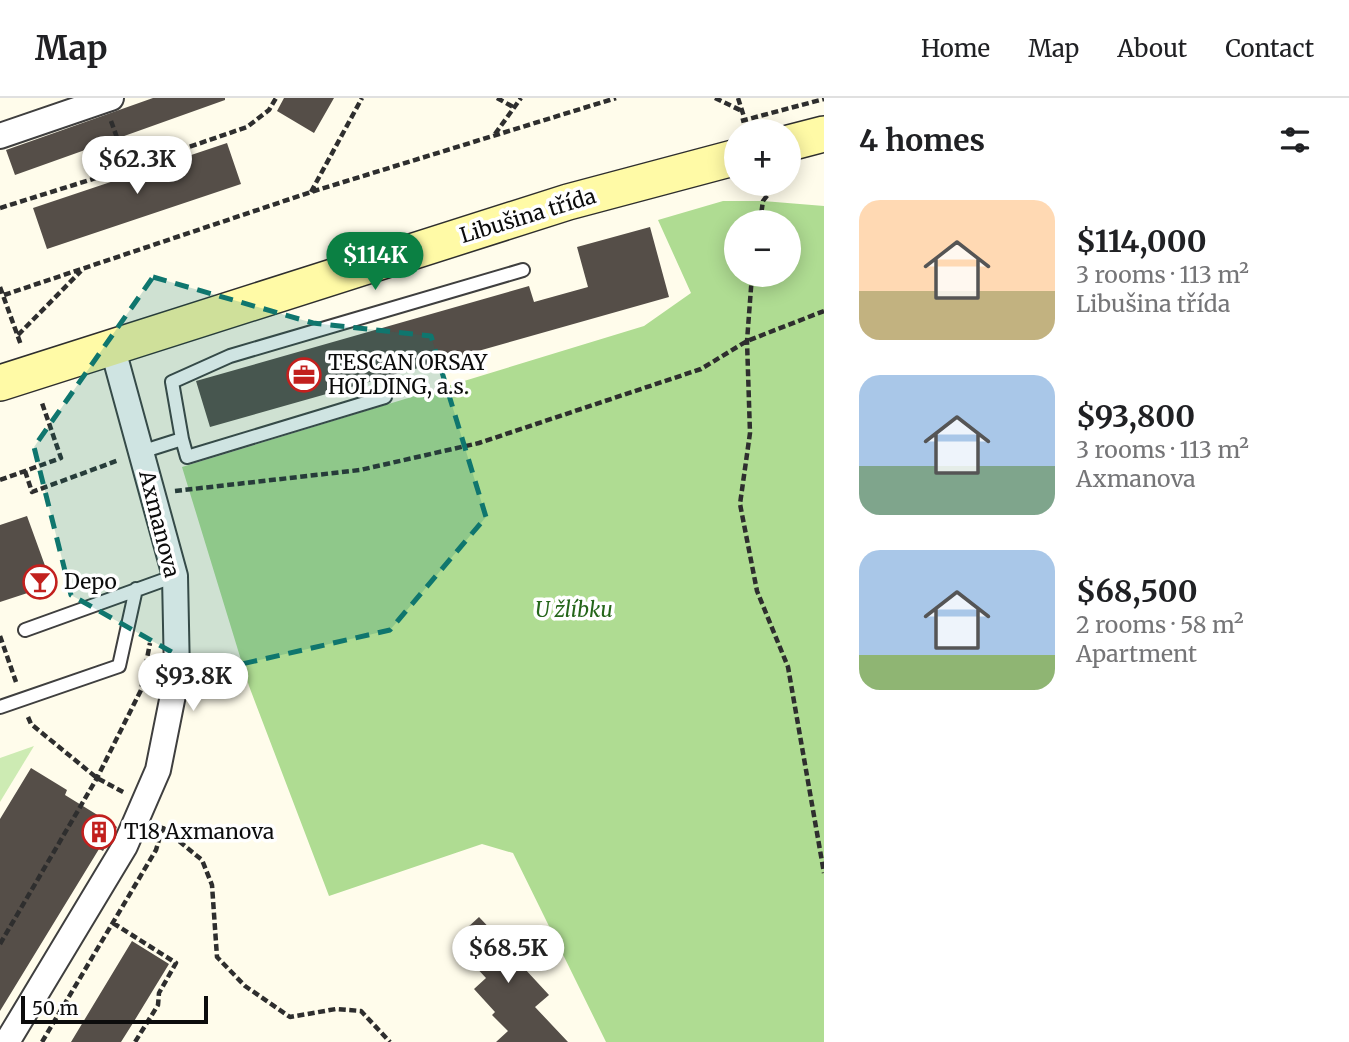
<!DOCTYPE html>
<html lang="en">
<head>
<meta charset="utf-8">
<style>
  :root { --surface:#fff; --page:#f6f6f6; --text:#202124; --muted:#757577; --line:#e0e0e0; --accent:#0b8043 }
  body { margin:0; font-family:Merriweather,serif; background:var(--page); color:var(--text); height:100vh; display:flex; flex-direction:column; font-size:26px; white-space:nowrap }
  * { box-sizing:border-box; margin:0 }
  p { font-size:23px; color:var(--muted) }
  .icon { flex:none; width:38px; height:38px; fill:none; stroke:currentColor; stroke-width:2; stroke-linecap:round; stroke-linejoin:round }
  .map { position:relative; flex:1; overflow:hidden }
  .details { display:flex; flex-direction:column; background:var(--surface); width:525px }
  .details>* { flex:none }
  .tools { position:absolute; left:724px; top:21px; display:grid; gap:14px }
  .tools a { display:grid; place-items:center; width:77px; height:77px; border-radius:50%; background:var(--surface); box-shadow:0 4px 18px #0003; font-size:35px }
  .scale { position:absolute; left:21px; bottom:18px; width:187px; box-sizing:border-box; padding-left:7px; border:4px solid #0c0c0c; border-top:0; font-size:19px; line-height:24px; white-space:nowrap; color:#0c0c0c; -webkit-text-stroke:5px #fff; paint-order:stroke }
  .price { position:absolute; translate:-50% -60px; padding:0 16px; border-radius:24px; background:#fff; color:#222; font-size:23px; line-height:46px; filter:drop-shadow(0 2px 4px #0008) }
  .price::after { content:''; position:absolute; left:50%; top:42px; width:21px; height:16px; margin-left:-10px; background:inherit; clip-path:polygon(0 0,100% 0,50% 100%) }
  .price.active { background:var(--accent); color:#fff }
  ul { padding:0; list-style:none }
  li { display:flex; align-items:center; gap:21px; height:175px; padding:0 35px }
  li span { display:grid; place-items:center; flex:none; width:196px; height:140px; border-radius:21px; color:#555 }
  li>.icon { margin-inline-start:auto }
  span .icon { width:84px; height:84px; fill:#fffc; stroke-width:1 }
  li b { font-size:30px }
  h2 { display:flex; justify-content:space-between; align-items:center; height:84px; padding:0 35px; font-size:30px }
  header { display:flex; align-items:center; gap:42px; box-sizing:border-box; height:98px; padding:0 35px; background:var(--surface); border-bottom:2px solid var(--line) }
  header strong { font-size:33px }
  nav { display:flex; gap:38px; margin-inline-start:auto; font-size:24px }
  main { display:flex; flex:1; min-height:0 }
  .map>svg:first-child { display:block }
</style>
</head>
<body>
<header>
<strong>Map</strong>
<nav><a>Home</a><a>Map</a><a>About</a><a>Contact</a></nav>
</header>
<main>
<div class="map">
<svg width="824" height="944" viewBox="0 0 824 944">
  <rect width="100%" height="100%" fill="#fffceb"/>
  <!-- green -->
  <path fill="#cdebb3" d="M 34,648 L 0,704 L 0,660 Z"/>
  <!-- forest -->
  <path fill="#afdc92" fill-rule="evenodd" d="M 723,103 L 763,103 L 824,108 L 824,944 L 606,944 L 513,755 L 482,746 L 329,798 L 249,588 L 182,369 L 644,228 L 691,195 L 658,122 ZM 737,124 L 789,124 L 789,177 L 737,177 Z"/>
  <!-- building -->
  <path fill="#554e48" d="M 153,0 L 225,0 L 225,2 L 15,77 L 6,52 Z
    M 284,0 L 334,0 L 314,35 L 277,13 Z
    M 227,45 L 241,86 L 47,151 L 33,110 Z
    M 650,129 L 669,199 L 210,329 L 196,283 L 529,188 L 534,204 L 588,189 L 577,149 Z
    M 27,418 L 52,487 L 0,504 L 0,427 Z
    M 31,670 L 67,692 L 65,697 L 117,729 L 103,753 L 99,751 L 0,913 L 0,721 Z
    M 479,819 L 499,840 L 513,828 L 527,844 L 512,857 L 549,897 L 535,909 L 568,944 L 496,944 L 508,933 L 492,917 L 495,914 L 474,891 L 486,880 L 473,866 L 475,863 L 455,841 Z
    M 132,843 L 169,866 L 133,925 L 121,944 L 71,944 Z"/>
  <g fill="none" stroke-linecap="round" stroke-linejoin="round">
    <defs>
      <path id="lane" d="M 182,341 L 187,359 L 385,299
        M 141,354 L 182,341 L 172,284 L 230,258 L 523,172
        M 25,532 L 175,478
        M 0,609 L 119,568 L 136,491"/>
      <path id="street" d="M 0,38 L 111,0
        M 7,944 L 125,748 L 158,672 L 177,577 L 175,478 L 112,248"/>
      <path id="secondary" d="M 789,45 L 824,36
        M 0,285 L 568,104 L 737,59"/>
    </defs>
    <!-- lane casing -->
    <use href="#lane" stroke="#3f3f3f" stroke-width="16"/>
    <!-- street casing -->
    <use href="#street" stroke="#3f3f3f" stroke-width="28"/>
    <!-- secondary casing -->
    <use href="#secondary" stroke="#2e2e2e" stroke-width="38"/>
    <!-- path -->
    <path stroke="#2e2e2e" stroke-width="4.5" stroke-dasharray="7 3.5" stroke-linecap="butt" d="M 497,0 L 515,10
      M 715,0 L 742,13
      M 738,0 L 745,22
      M 111,23 L 128,70
      M 741,23 L 824,1
      M 495,36 L 521,0
      M 311,94 L 362,0
      M 0,110 L 128,70 L 247,29 L 269,12 L 276,0
      M 760,124 L 763,103 L 776,86
      M 752,177 L 747,243 L 750,335 L 740,406 L 757,493 L 788,569 L 824,775
      M 0,189 L 21,247
      M 4,197 L 311,94 L 616,0
      M 18,237 L 81,173
      M 25,373 L 32,394 L 119,362
      M 0,382 L 61,360 L 42,305
      M 175,393 L 360,372 L 479,345 L 701,271 L 747,243 L 824,213
      M 0,538 L 16,584
      M 28,619 L 31,626 L 97,680 L 125,695
      M 163,730 L 202,762 L 212,787 L 217,859 L 245,888 L 290,919 L 336,911 L 361,913 L 390,944
      M 113,825 L 176,865 L 159,895 L 158,907 L 135,944
      M 0,846 L 97,680 L 141,592 L 150,545
      M 42,944 L 156,752 L 164,725"/>
    <!-- lane -->
    <use href="#lane" stroke="#fff" stroke-width="12"/>
    <!-- street -->
    <use href="#street" stroke="#fff" stroke-width="24"/>
    <!-- secondary -->
    <use href="#secondary" stroke="#fffaa6" stroke-width="35"/>
  </g>
  <!-- marked area -->
  <path fill="#0f766e" fill-opacity="0.2" stroke="#0f766e" stroke-width="5" stroke-dasharray="14 9" stroke-linejoin="round" d="M 153,179 L 313,225 L 431,238 L 486,419 L 390,532 L 207,574 L 71,497 L 34,349 Z"/>
  <!-- icons -->
  <defs>
    <symbol id="office-ring" viewBox="-11 -11 22 22"><circle r="9.5" fill="#fff" stroke="#c2201e" stroke-width="1.5"/><path d="M-6-3h4V-5.5h4V-3h4V5H-6ZM-1-4.5V-3h2v-1.5ZM-6 0V1H6V0Z" fill="#c2201e"/></symbol>
    <symbol id="bar-ring" viewBox="-11 -11 22 22"><circle r="9.5" fill="#fff" stroke="#c2201e" stroke-width="1.5"/><path d="M-6-5H6L.8 .8V4.5H3.5V6h-7V4.5H-.8V.8Z" fill="#c2201e"/></symbol>
    <symbol id="building-ring" viewBox="-11 -11 22 22"><circle r="9.5" fill="#fff" stroke="#c2201e" stroke-width="1.5"/><path d="M-4-6H4V6H1V3H-1V6H-4ZM-2.5-4.3h1.7v1.8h-1.7ZM.8-4.3h1.7v1.8H.8ZM-2.5-1h1.7V.8h-1.7ZM.8-1h1.7V.8H.8Z" fill="#c2201e"/></symbol>
  </defs>
  <g fill-rule="evenodd">
    <use href="#office-ring" x="285" y="258" width="38" height="38"/>
    <use href="#bar-ring" x="21" y="465" width="38" height="38"/>
    <use href="#building-ring" x="80" y="715" width="38" height="38"/>
  </g>
  <g text-anchor="middle" stroke-width="7" stroke-linejoin="round" paint-order="stroke">
    <!-- street labels -->
    <g font-size="21" fill="#0c0c0c" stroke="#fff">
      <text transform="translate(528 118) rotate(-17)" y="7">Libušina třída</text>
      <text transform="translate(159 426) rotate(76)" y="7">Axmanova</text>
    </g>
    <!-- poi labels -->
    <g font-size="21" fill="#0c0c0c" stroke="#fff" text-anchor="start">
      <text x="328" y="272">TESCAN ORSAY<tspan x="328" dy="24">HOLDING, a.s.</tspan></text>
      <text x="64" y="491">Depo</text>
      <text x="124" y="741">T18 Axmanova</text>
    </g>
    <!-- park labels -->
    <g font-size="21" font-style="italic" fill="#25661a" stroke="#fff">
      <text x="574" y="519">U žlíbku</text>
    </g>
  </g>
</svg>
<div class="tools">
<a>+</a>
<a>−</a>
</div>
<div class="scale">50 m</div>
<b class="price" style="left:137px;top:98px">$62.3K</b>
<b class="price active" style="left:375px;top:194px">$114K</b>
<b class="price" style="left:193px;top:615px">$93.8K</b>
<b class="price" style="left:508px;top:887px">$68.5K</b>
</div>
<section class="details">
<h2>4 homes<svg class="icon" aria-label="filters" viewBox="0 0 24 24"><path d="M4 7h16M4 17h16"/><circle cx="9" cy="7" r="2"/><circle cx="15" cy="17" r="2"/></svg></h2>
<ul>
<li><span style="background:linear-gradient(#ffd9b3 65%,#c2b280 0)"><svg class="icon" aria-label="home" viewBox="0 0 24 24"><path d="M3 11l9-7 9 7M6 9v11h12V9"/></svg></span><div><b>$114,000</b><p>3 rooms · 113 m²</p><p>Libušina třída</p></div></li>
<li><span style="background:linear-gradient(#a9c7e8 65%,#7fa58c 0)"><svg class="icon" aria-label="home" viewBox="0 0 24 24"><path d="M3 11l9-7 9 7M6 9v11h12V9"/></svg></span><div><b>$93,800</b><p>3 rooms · 113 m²</p><p>Axmanova</p></div></li>
<li><span style="background:linear-gradient(#a9c7e8 75%,#8fb573 0)"><svg class="icon" aria-label="home" viewBox="0 0 24 24"><path d="M3 11l9-7 9 7M6 9v11h12V9"/></svg></span><div><b>$68,500</b><p>2 rooms · 58 m²</p><p>Apartment</p></div></li>
</ul>
</section>
</main>
</body>
</html>
